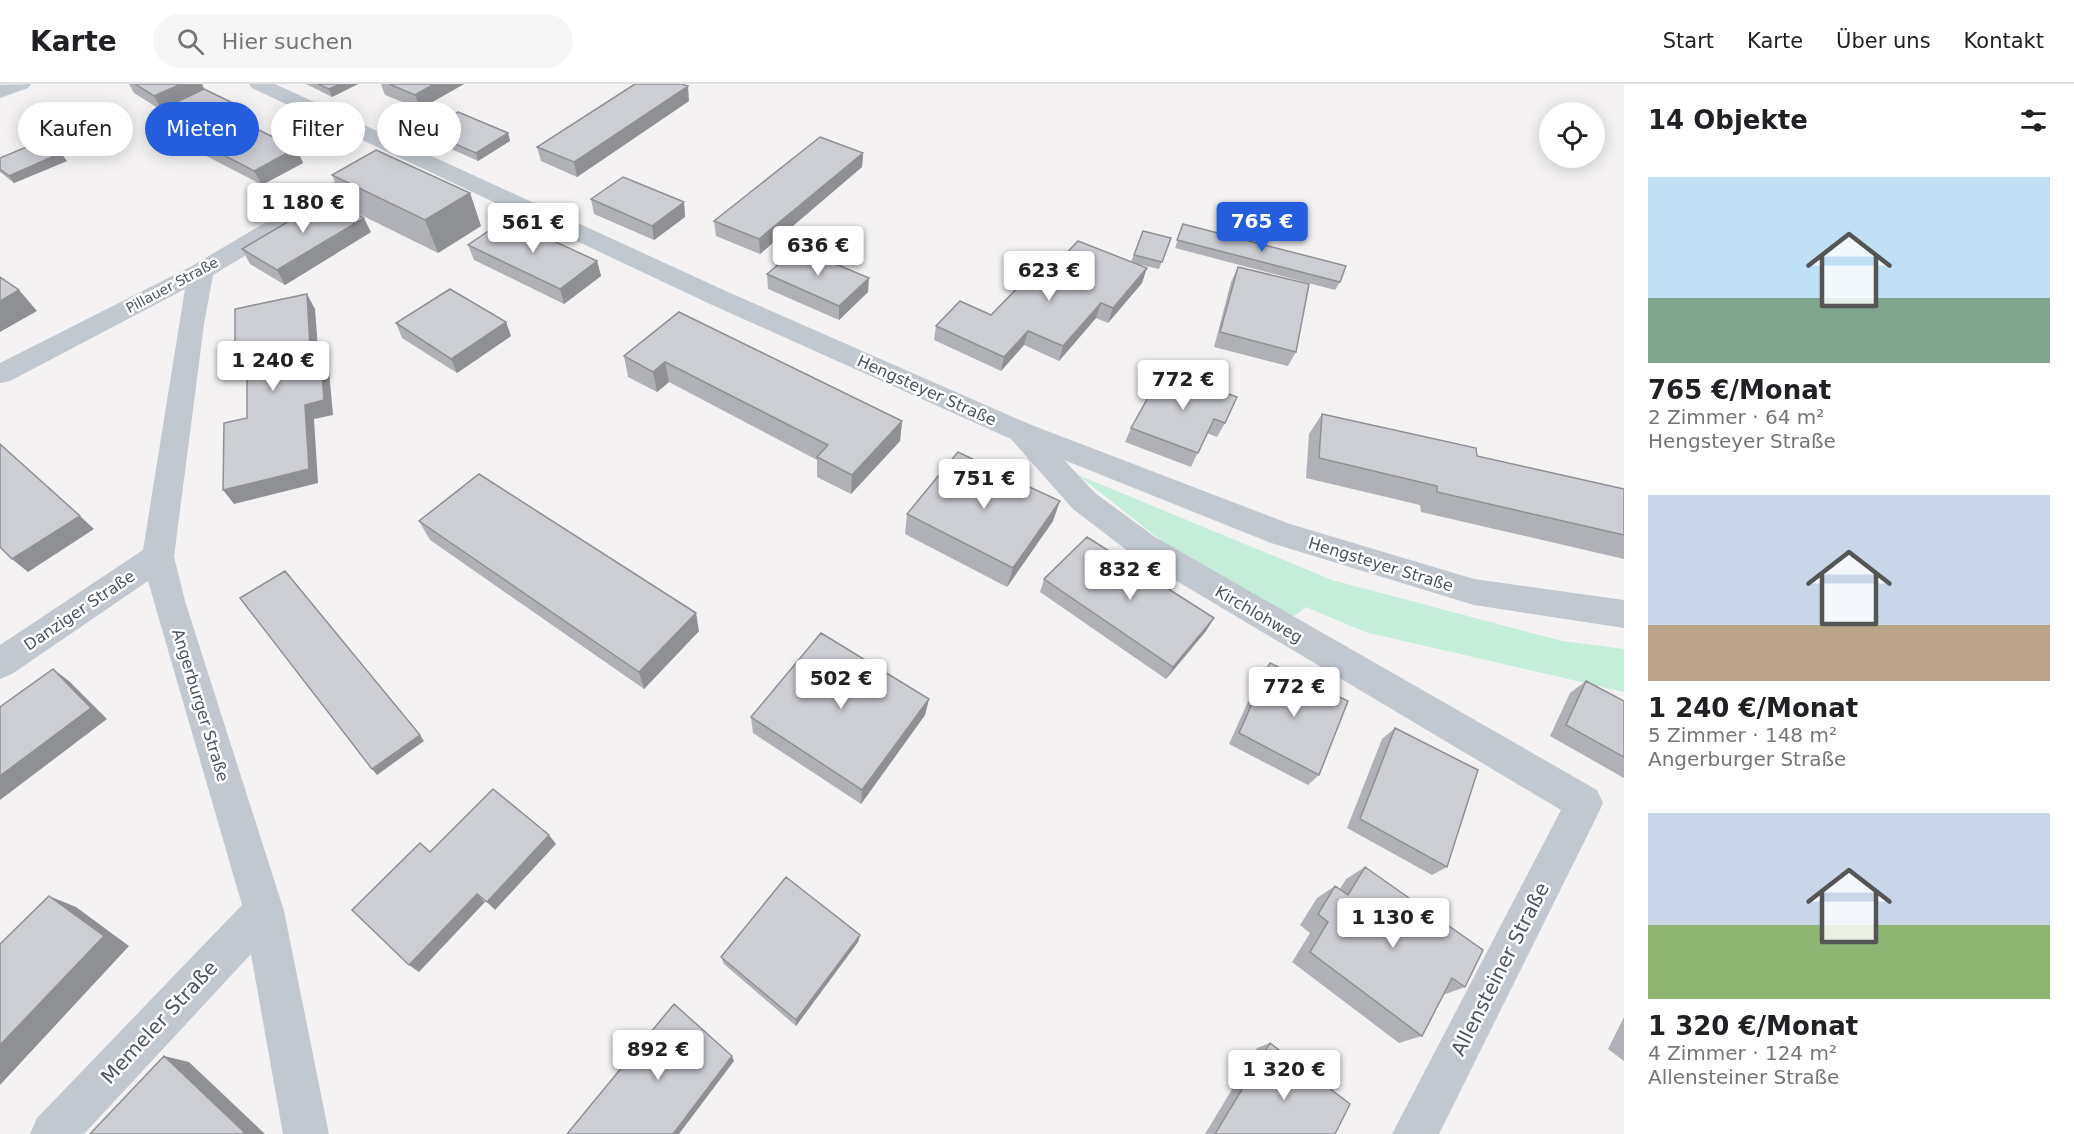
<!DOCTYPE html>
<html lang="de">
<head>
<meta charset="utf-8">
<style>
  :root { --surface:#fff; --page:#f6f6f6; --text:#202124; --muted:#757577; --line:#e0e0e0; --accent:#245edc }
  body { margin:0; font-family:"DejaVu Sans",sans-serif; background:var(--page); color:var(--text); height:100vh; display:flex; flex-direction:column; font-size:22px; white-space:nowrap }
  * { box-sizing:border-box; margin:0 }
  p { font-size:20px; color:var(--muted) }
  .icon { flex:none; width:33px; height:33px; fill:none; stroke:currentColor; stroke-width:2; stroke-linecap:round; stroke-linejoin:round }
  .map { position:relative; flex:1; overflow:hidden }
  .side { display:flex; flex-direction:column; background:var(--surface); width:450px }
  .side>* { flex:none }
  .hud { position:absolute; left:18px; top:18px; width:570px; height:54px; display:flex; gap:12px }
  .controls { position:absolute; left:1539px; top:18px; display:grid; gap:12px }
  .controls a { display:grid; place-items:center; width:66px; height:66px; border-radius:50%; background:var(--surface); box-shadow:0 3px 15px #0003; font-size:30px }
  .price { position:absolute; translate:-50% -51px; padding:0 14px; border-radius:6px; background:#fff; color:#222; font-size:20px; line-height:39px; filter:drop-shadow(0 2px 3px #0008) }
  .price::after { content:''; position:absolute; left:50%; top:36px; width:18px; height:14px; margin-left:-9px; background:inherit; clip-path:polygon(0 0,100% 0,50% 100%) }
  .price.selected { background:var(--accent); color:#fff }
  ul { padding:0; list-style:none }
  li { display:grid; align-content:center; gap:12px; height:318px; padding:0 24px }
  li span { display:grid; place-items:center; height:186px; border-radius:0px; color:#555 }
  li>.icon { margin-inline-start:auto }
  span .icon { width:108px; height:108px; fill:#fffc; stroke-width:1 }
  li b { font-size:26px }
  h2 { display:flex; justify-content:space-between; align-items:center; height:72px; padding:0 24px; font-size:26px }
  .chip { padding:0 21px; border-radius:27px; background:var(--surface); box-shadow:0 3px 15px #0003; font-size:21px; line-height:54px }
  .chip.selected { background:var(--accent); color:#fff }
  header { display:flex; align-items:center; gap:36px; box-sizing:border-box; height:84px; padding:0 30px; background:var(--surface); border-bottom:2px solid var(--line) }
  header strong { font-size:28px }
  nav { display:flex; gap:33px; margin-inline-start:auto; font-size:21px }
  .search { width:420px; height:54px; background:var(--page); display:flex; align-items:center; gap:15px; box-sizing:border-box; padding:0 21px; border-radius:33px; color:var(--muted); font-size:22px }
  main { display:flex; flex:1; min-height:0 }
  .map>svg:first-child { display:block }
</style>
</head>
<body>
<header>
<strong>Karte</strong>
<div class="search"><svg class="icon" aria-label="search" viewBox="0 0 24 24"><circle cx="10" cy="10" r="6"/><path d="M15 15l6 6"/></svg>Hier suchen</div>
<nav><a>Start</a><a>Karte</a><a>Über uns</a><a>Kontakt</a></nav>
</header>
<main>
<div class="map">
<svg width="1624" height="1050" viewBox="0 0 1624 1050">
  <rect width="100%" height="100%" fill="#f4f2f2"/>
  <!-- green -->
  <path fill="#c4eeda" d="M 1078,391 L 1332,496 L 1562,557 L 1624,565 L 1624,608 L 1365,548 L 1306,523 L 1293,533 L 1167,461 Z"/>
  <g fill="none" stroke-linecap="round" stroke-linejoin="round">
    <!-- minor -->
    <path fill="#c1c8d0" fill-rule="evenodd" d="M 31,0 L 28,4 L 0,14 L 0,1 Z
      M 249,0 L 275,0 L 728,208 L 1029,340 L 1290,440 L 1474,495 L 1624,516 L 1624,544 L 1474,521 L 1271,459 L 1064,376 L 1095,409 L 1155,453 L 1597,706 L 1603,719 L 1597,732 L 1439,1050 L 1392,1050 L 1561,726 L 1133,471 L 1073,425 L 1011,355 L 710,220 L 252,4 Z
      M 377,75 L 385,77 L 388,82 L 385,87 L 213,191 L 204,240 L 174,473 L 185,517 L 284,827 L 329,1050 L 283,1050 L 251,870 L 84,1050 L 30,1050 L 37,1034 L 242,821 L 148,497 L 12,590 L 0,595 L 0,561 L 143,466 L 185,205 L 10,297 L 0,299 L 0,279 L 192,182 L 369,77 Z"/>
  </g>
  <!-- wall -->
  <path fill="#afb1b6" d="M 129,0 L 202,0 L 204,5 L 241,23 L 249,38 L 245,39 L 296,64 L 303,79 L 262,101 L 193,65 L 188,56 L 163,43 L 154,29 L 161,26 L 134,9 Z
    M 306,0 L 358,0 L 332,13 Z
    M 381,0 L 464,0 L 420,25 L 385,11 Z
    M 689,17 L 577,93 L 541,77 L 537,63 Z
    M 78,30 L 83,38 L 41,56 L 30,46 L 24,38 Z
    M 425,47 L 508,49 L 510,57 L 478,77 L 427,54 Z
    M 863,69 L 862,83 L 760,170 L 716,152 L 714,137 Z
    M 0,74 L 67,77 L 14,99 L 0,88 Z
    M 332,91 L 470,109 L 481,142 L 438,169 L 347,124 Z
    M 591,115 L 684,118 L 685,133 L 654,156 L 594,130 Z
    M 1183,140 L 1340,198 L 1335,206 L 1175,164 Z
    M 1143,147 L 1171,154 L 1159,185 L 1133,179 L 1142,199 L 1108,239 L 1096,234 L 1059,277 L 1024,261 L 1001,287 L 934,256 L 936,242 L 991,231 L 1042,195 L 1131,178 Z
    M 371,148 L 285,201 L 250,180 L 242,165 Z
    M 468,161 L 597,177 L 601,192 L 564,220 L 474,176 Z
    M 1238,183 L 1296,268 L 1288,282 L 1214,263 L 1231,198 Z
    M 767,190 L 868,208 L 839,236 L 768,205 Z
    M 679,228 L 902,337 L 900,357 L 851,410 L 817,393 L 817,376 L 669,298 L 657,308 L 628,293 L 624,272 Z
    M 506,238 L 511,252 L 457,289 L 402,254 L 396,239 Z
    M 1163,287 L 1225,339 L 1217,353 L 1207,349 L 1191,383 L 1125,358 L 1131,344 Z
    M 1322,330 L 1477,372 L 1624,405 L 1624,475 L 1421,428 L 1420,421 L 1306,394 L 1309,350 Z
    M 989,393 L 1020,407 L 1053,437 L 1007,503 L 905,450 L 907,430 Z
    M 419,437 L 699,547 L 644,605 L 430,456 Z
    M 1044,495 L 1214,534 L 1206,547 L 1166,595 L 1040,508 Z
    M 1270,579 L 1319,691 L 1308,701 L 1229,660 L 1260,591 Z
    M 1586,597 L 1624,617 L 1624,694 L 1550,652 L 1570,609 Z
    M 929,615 L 925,631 L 861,720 L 753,649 L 751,633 Z
    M 1395,644 L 1447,783 L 1432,791 L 1347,744 L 1382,655 Z
    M 1365,783 L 1465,903 L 1443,911 L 1422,952 L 1399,959 L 1292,878 L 1310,849 L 1300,841 L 1317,814 L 1335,802 L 1340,805 L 1346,795 Z
    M 860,851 L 858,858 L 796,942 L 724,880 L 721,873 Z
    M 1624,933 L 1624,977 L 1608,965 Z
    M 1270,959 L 1335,1050 L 1205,1050 L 1257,964 Z"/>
  <!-- shaded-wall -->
  <path fill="#8f9094" d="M 181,0 L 202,0 L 205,7 L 162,26 L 154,12 Z
    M 340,0 L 358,0 L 332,13 L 329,5 Z
    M 434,0 L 464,0 L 420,25 L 415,11 Z
    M 688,2 L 689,17 L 577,93 L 574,78 Z
    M 241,23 L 249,38 L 234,45 L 226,30 Z
    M 78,30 L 83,38 L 41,56 L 36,48 Z
    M 508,49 L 510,57 L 478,77 L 476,69 Z
    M 296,64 L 303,79 L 262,101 L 254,87 Z
    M 61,69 L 67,77 L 14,99 L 9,92 Z
    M 863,69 L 862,83 L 760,170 L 759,155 Z
    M 470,109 L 481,142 L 438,169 L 425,136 Z
    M 684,118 L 685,133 L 654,156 L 652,142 Z
    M 364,134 L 371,148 L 285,201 L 277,186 Z
    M 597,177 L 601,192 L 564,220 L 560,205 Z
    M 1147,184 L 1142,199 L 1108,239 L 1113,224 Z
    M 869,194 L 868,208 L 839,236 L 839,222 Z
    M 19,206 L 37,227 L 0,248 L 0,217 Z
    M 307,210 L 315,225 L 319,277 L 310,263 Z
    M 1101,219 L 1096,234 L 1059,277 L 1063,262 Z
    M 506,238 L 511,252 L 457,289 L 451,275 Z
    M 1028,247 L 1024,261 L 1001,287 L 1004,273 Z
    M 320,261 L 328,275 L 333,331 L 314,335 L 318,399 L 234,420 L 223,406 Z
    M 247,276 L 256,291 L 244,294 L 235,279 Z
    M 665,278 L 669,298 L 657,308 L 653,288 Z
    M 902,337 L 900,357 L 851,410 L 852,391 Z
    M 991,384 L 987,403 L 985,391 Z
    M 1060,417 L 1053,437 L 1007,503 L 1013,484 Z
    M 80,432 L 94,445 L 28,488 L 12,475 Z
    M 696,529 L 699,547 L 644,605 L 639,588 Z
    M 1214,534 L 1206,547 L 1166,595 L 1173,583 Z
    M 53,585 L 69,597 L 107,635 L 0,716 L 0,692 Z
    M 929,615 L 925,631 L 861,720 L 862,706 Z
    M 420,651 L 424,657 L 377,691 L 372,685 Z
    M 549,751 L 556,760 L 495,826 L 487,818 Z
    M 477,810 L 485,818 L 419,888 L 409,881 Z
    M 49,812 L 76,823 L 129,862 L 0,1001 L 0,961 Z
    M 860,851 L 858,858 L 796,942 L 796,936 Z
    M 164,972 L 189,978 L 265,1050 L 243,1050 Z
    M 732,972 L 734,977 L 679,1050 L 673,1050 Z"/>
  <!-- building -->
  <path fill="#ccced4" stroke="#8f9094" stroke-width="1.5" d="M 135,0 L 181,0 L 154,12 Z
    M 318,0 L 340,0 L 329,5 Z
    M 389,0 L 434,0 L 415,11 Z
    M 635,0 L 681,0 L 688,2 L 574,78 L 537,63 Z
    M 204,5 L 241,23 L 226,30 L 296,64 L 254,87 L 185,51 L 191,48 L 154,29 Z
    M 65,21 L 78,30 L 36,48 L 24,38 Z
    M 458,28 L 508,49 L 476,69 L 425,47 Z
    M 820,53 L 863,69 L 759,155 L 714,137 Z
    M 43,56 L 61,69 L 9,92 L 0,85 L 0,74 Z
    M 376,66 L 470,109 L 425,136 L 332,91 Z
    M 623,93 L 684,118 L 652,142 L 591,115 Z
    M 328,114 L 364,134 L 277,186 L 242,165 Z
    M 506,135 L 597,177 L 560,205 L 468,161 Z
    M 1183,140 L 1346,182 L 1340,198 L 1177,156 Z
    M 1143,147 L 1171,154 L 1162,178 L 1134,171 Z
    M 1078,157 L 1147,184 L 1113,224 L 1101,219 L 1063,262 L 1028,247 L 1004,273 L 936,242 L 960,217 L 991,231 L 1031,190 L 1042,195 Z
    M 798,164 L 869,194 L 839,222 L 767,190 Z
    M 1238,183 L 1309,200 L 1296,268 L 1220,248 Z
    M 0,193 L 19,206 L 0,217 Z
    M 450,205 L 506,238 L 451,275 L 396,239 Z
    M 307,210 L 310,263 L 320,261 L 324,316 L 305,321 L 309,385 L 223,406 L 224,339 L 247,334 L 247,276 L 235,279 L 235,225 Z
    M 679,228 L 902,337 L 852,391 L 817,373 L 828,361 L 665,278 L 653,288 L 624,272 Z
    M 1163,287 L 1237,313 L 1225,339 L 1214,335 L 1198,369 L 1131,344 Z
    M 1322,330 L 1476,364 L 1477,372 L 1624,405 L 1624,451 L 1437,408 L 1437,402 L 1319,374 Z
    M 0,360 L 80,432 L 12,475 L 0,463 Z
    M 958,368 L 991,384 L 985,391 L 1020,407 L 1025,401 L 1060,417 L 1013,484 L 907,430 Z
    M 479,390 L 696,529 L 639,588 L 419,437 Z
    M 1087,453 L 1214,534 L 1173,583 L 1044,495 Z
    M 285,487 L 420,651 L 372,685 L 240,514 Z
    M 821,549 L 929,615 L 862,706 L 751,633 Z
    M 1270,579 L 1348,617 L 1319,691 L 1239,649 Z
    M 53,585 L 91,624 L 0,692 L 0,623 Z
    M 1586,597 L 1624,617 L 1624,673 L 1566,641 Z
    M 1395,644 L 1478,686 L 1447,783 L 1360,735 Z
    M 493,705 L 549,751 L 487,818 L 477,810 L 409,881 L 352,826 L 420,759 L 430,768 Z
    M 1365,783 L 1483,866 L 1465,903 L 1452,894 L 1422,952 L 1310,868 L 1328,838 L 1318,830 L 1335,802 L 1348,811 Z
    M 786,793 L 860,851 L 796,936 L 721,873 Z
    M 49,812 L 104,852 L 0,961 L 0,860 Z
    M 674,920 L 732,972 L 673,1050 L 567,1050 Z
    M 1270,959 L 1350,1020 L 1335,1050 L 1215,1050 Z
    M 164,972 L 244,1048 L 243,1050 L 90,1050 Z"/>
  <g text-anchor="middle" stroke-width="5" stroke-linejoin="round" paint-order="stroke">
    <!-- far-street labels -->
    <g font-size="14" fill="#4b535f" stroke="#fff">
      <text transform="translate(172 201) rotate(-28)" y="5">Pillauer Straße</text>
    </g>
    <!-- street labels -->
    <g font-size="16" fill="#4b535f" stroke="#fff">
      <text transform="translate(927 306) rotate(24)" y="6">Hengsteyer Straße</text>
      <text transform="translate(1381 480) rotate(17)" y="6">Hengsteyer Straße</text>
      <text transform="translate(79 526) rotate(-34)" y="6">Danziger Straße</text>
      <text transform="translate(1259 530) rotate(30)" y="6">Kirchlohweg</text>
      <text transform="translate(201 621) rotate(73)" y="6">Angerburger Straße</text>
    </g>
    <!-- near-street labels -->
    <g font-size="20" fill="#4b535f" stroke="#fff">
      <text transform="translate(1500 885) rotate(-63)" y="7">Allensteiner Straße</text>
      <text transform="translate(159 938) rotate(-47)" y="7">Memeler Straße</text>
    </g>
  </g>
</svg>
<div class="controls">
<a><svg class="icon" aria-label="locate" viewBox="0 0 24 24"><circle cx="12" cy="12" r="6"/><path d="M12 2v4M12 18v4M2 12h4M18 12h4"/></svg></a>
</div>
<b class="price" style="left:303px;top:150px">1 180 €</b>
<b class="price selected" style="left:1262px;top:169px">765 €</b>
<b class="price" style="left:533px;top:170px">561 €</b>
<b class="price" style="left:818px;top:193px">636 €</b>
<b class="price" style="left:1049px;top:218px">623 €</b>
<b class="price" style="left:273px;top:308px">1 240 €</b>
<b class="price" style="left:1183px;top:327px">772 €</b>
<b class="price" style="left:984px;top:426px">751 €</b>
<b class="price" style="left:1130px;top:517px">832 €</b>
<b class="price" style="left:841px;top:626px">502 €</b>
<b class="price" style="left:1294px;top:634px">772 €</b>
<b class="price" style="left:1393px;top:865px">1 130 €</b>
<b class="price" style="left:658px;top:997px">892 €</b>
<b class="price" style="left:1284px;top:1017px">1 320 €</b>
<div class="hud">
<a class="chip">Kaufen</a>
<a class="chip selected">Mieten</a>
<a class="chip">Filter</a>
<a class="chip">Neu</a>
</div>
</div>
<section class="side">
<h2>14 Objekte<svg class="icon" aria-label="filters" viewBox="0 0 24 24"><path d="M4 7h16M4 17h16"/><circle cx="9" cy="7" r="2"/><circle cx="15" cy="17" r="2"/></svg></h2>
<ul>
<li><span style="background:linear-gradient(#bfe0f5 65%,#7fa58c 0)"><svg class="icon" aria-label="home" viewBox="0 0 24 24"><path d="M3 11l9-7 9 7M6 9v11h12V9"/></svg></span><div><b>765 €/Monat</b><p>2 Zimmer · 64 m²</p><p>Hengsteyer Straße</p></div></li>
<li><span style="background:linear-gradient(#c9d6e8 70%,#b9a48a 0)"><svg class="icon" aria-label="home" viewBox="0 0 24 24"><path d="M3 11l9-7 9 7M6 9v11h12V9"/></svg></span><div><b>1 240 €/Monat</b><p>5 Zimmer · 148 m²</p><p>Angerburger Straße</p></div></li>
<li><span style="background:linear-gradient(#c9d6e8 60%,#8fb573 0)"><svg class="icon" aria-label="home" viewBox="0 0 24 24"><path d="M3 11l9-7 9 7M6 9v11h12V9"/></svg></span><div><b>1 320 €/Monat</b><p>4 Zimmer · 124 m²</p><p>Allensteiner Straße</p></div></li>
</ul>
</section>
</main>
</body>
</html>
